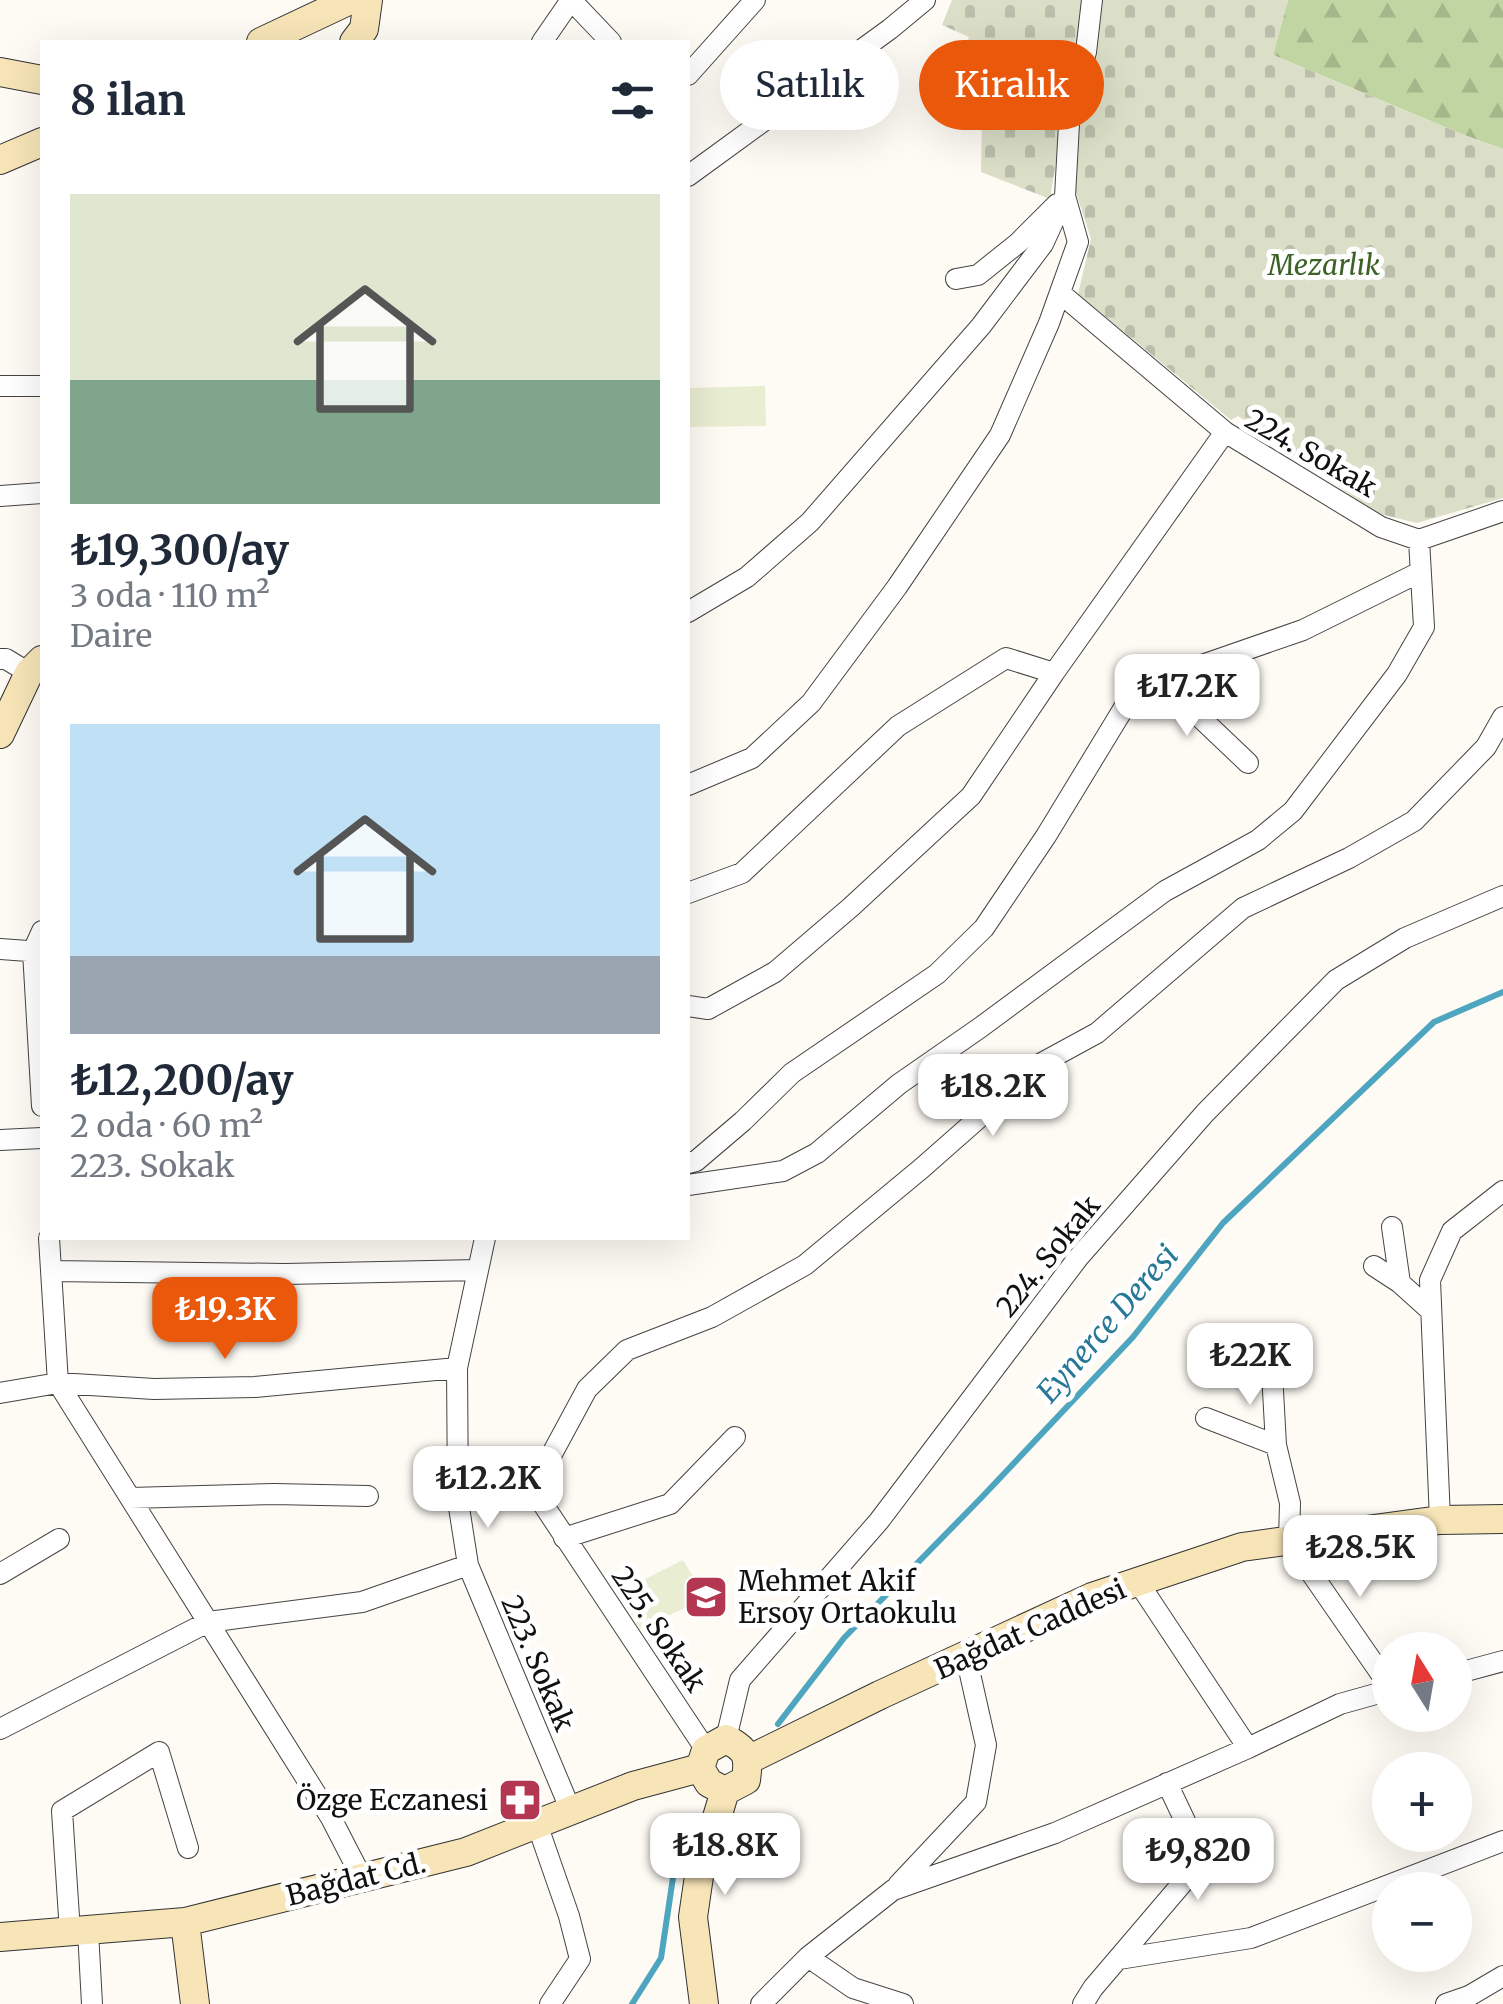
<!DOCTYPE html>
<html lang="tr">
<head>
<meta charset="utf-8">
<style>
  :root { --surface:#fff; --page:#f6f6f7; --text:#1f2937; --muted:#747a83; --accent:#ea580c }
  body { margin:0; font-family:Merriweather,serif; background:var(--page); color:var(--text); height:100vh; display:flex; flex-direction:column; font-size:38px; white-space:nowrap }
  * { box-sizing:border-box; margin:0 }
  p { font-size:32px; color:var(--muted) }
  .icon { flex:none; width:55px; height:55px; fill:none; stroke:currentColor; stroke-width:2; stroke-linecap:round; stroke-linejoin:round }
  .map { position:relative; flex:1; overflow:hidden }
  .sheet { position:absolute; left:40px; top:40px; width:650px; height:1200px; display:flex; flex-direction:column; background:var(--surface); border-radius:0px; box-shadow:0 10px 40px #0002 }
  .sheet>* { flex:none }
  .banner { position:absolute; left:720px; top:40px; width:632px; height:90px; display:flex; gap:20px }
  .needle { width:65px; rotate:349deg }
  .controls { position:absolute; left:1372px; top:1632px; display:grid; gap:20px }
  .controls a { display:grid; place-items:center; width:100px; height:100px; border-radius:50%; background:var(--surface); box-shadow:0 10px 40px #0002; font-size:50px }
  .price { position:absolute; translate:-50% -85px; padding:0 22px; border-radius:20px; background:#fff; color:#222; font-size:32px; line-height:65px; filter:drop-shadow(0 2px 5px #0008) }
  .price::after { content:''; position:absolute; left:50%; top:60px; width:30px; height:22px; margin-left:-15px; background:inherit; clip-path:polygon(0 0,100% 0,50% 100%) }
  .price.on { background:var(--accent); color:#fff }
  ul { padding:0; list-style:none }
  li { display:grid; align-content:center; gap:20px; height:530px; padding:0 30px }
  li span { display:grid; place-items:center; height:310px; border-radius:0px; color:#555 }
  li>.icon { margin-inline-start:auto }
  span .icon { width:180px; height:180px; fill:#fffc; stroke-width:1 }
  li b { font-size:42px }
  h2 { display:flex; justify-content:space-between; align-items:center; height:120px; padding:0 30px; font-size:42px }
  .pill { padding:0 35px; border-radius:45px; background:var(--surface); box-shadow:0 10px 40px #0002; font-size:35px; line-height:90px }
  .pill.on { background:var(--accent); color:#fff }
  .map>svg:first-child { display:block }
</style>
</head>
<body>
<div class="map">
<svg width="1503" height="2004" viewBox="0 0 1503 2004">
  <defs>
    <pattern id="forest-firs" width="22" height="20" patternUnits="userSpaceOnUse" patternTransform="scale(2.5)"><rect width="22" height="20" fill="#c1d5a2"/><path d="M5 1l3.5 6h-7zM16 11l3.5 6h-7z" fill="#a5b68a"/></pattern>
    <pattern id="cemetery-stones" width="16" height="16" patternUnits="userSpaceOnUse" patternTransform="scale(2.5)"><rect width="16" height="16" fill="#dbdfc7"/><path d="M2 7V4a2 2 0 0 1 4 0v3zM10 15v-3a2 2 0 0 1 4 0v3z" fill="#bbbeaa"/></pattern>
  </defs>
  <rect width="100%" height="100%" fill="#fefbf5"/>
  <!-- forest -->
  <path fill="url(#forest-firs)" d="M 1288,0 L 1503,0 L 1503,149 L 1464,135 L 1273,55 Z"/>
  <!-- cemetery -->
  <path fill="url(#cemetery-stones)" d="M 952,0 L 1085,0 L 1080,38 L 1065,107 L 1050,199 L 981,172 L 982,108 L 952,88 L 969,37 L 942,25 Z
    M 1098,0 L 1288,0 L 1273,55 L 1464,135 L 1503,149 L 1503,498 L 1417,523 L 1376,513 L 1238,416 L 1231,420 L 1078,294 L 1091,239 L 1072,180 L 1078,105 Z"/>
  <!-- pitch -->
  <path fill="#e9eed2" d="M 765,386 L 766,426 L 688,427 L 688,388 Z
    M 683,1560 L 706,1598 L 640,1629 L 619,1592 Z"/>
  <g fill="none" stroke-linecap="round" stroke-linejoin="round">
    <!-- stream -->
    <path stroke="#4ea5c0" stroke-width="6" d="M 778,1724 L 844,1638 L 982,1497 L 1133,1337 L 1223,1223 L 1434,1022 L 1503,992
      M 632,2004 L 661,1958 L 675,1864"/>
    <defs>
      <path id="street" d="M 571,0 L 611,42
        M 542,42 L 571,0
        M 688,75 L 755,0
        M 688,176 L 890,29 L 925,0
        M 956,279 L 978,275 L 1018,243 L 1057,204
        M 1060,293 L 1225,432
        M 0,386 L 42,386
        M 0,496 L 42,493
        M 688,612 L 747,577 L 810,522 L 981,326 L 1043,244 L 1065,196
        M 0,659 L 6,659 L 29,673
        M 1148,687 L 1166,685 L 1248,763
        M 688,785 L 752,758 L 811,703 L 897,587 L 1000,435 L 1049,323 L 1078,242 L 1065,196 L 1070,106 L 1086,52 L 1092,0
        M 688,893 L 742,873 L 898,726 L 1006,658 L 1054,673
        M 42,931 L 33,951 L 42,1106
        M 0,949 L 42,952
        M 688,1006 L 708,1009 L 775,972 L 851,907 L 971,796 L 1054,673 L 1225,432 L 1381,527 L 1419,540 L 1503,511
        M 0,1140 L 42,1138
        M 688,1163 L 696,1161 L 743,1121 L 792,1073 L 937,974 L 984,928 L 1046,836 L 1136,688 L 1303,630 L 1420,572
        M 688,1185 L 783,1171 L 817,1153 L 899,1084 L 981,1027 L 1165,891 L 1258,840 L 1293,811 L 1397,674 L 1424,627 L 1419,540
        M 1392,1227 L 1400,1283 L 1430,1310
        M 49,1238 L 58,1383 L 331,1818 L 362,1878
        M 485,1238 L 457,1368 L 458,1501 L 468,1565 L 571,1811
        M 1374,1266 L 1400,1283
        M 51,1271 L 285,1274 L 478,1270
        M 1271,1355 L 1276,1445 L 1290,1503 L 1289,1541 L 1390,1687
        M 0,1393 L 58,1383 L 154,1389 L 255,1387 L 457,1368
        M 1206,1418 L 1276,1445
        M 533,1489 L 706,1750
        M 130,1498 L 274,1494 L 368,1496
        M 458,1501 L 533,1489 L 587,1389 L 627,1350 L 712,1317 L 805,1265 L 922,1168 L 1040,1064 L 1097,1033 L 1243,908 L 1349,858 L 1414,821 L 1486,747 L 1503,717
        M 1440,1520 L 1430,1280 L 1452,1231 L 1503,1191
        M 564,1538 L 670,1504 L 735,1437
        M 0,1574 L 59,1539
        M 1138,1582 L 1248,1748
        M 1455,1674 L 1503,1661
        M 0,1729 L 208,1622 L 362,1602 L 468,1565
        M 726,1739 L 740,1680 L 879,1521 L 1078,1258 L 1205,1113 L 1336,980 L 1405,938 L 1503,896
        M 537,1824 L 569,1916 L 580,1959 L 550,2004
        M 898,1885 L 976,1802 L 986,1745 L 966,1656
        M 88,1931 L 92,2004
        M 70,1932 L 62,1811 L 159,1752 L 188,1848
        M 808,1957 L 853,1988 L 903,2004
        M 1119,1959 L 1251,1938 L 1503,1841
        M 761,2004 L 808,1957 L 893,1890 L 1055,1833 L 1248,1748 L 1340,1704 L 1390,1690
        M 1083,2004 L 1093,1988 L 1203,1859 L 1167,1783
        M 1446,2004 L 1469,1996 L 1503,1976"/>
      <path id="secondary" d="M 261,42 L 350,0
        M 354,42 L 364,29 L 368,0
        M 0,72 L 42,80
        M 0,160 L 42,142
        M 0,734 L 29,673 L 42,660
        M 726,1739 C 748,1750 749,1757 746,1780 L 725,1791 L 709,1783 L 700,1768 L 706,1750 Z
        M 748,1760 L 880,1695 L 1092,1597 L 1242,1547 L 1440,1520 L 1503,1519
        M 185,1922 L 195,2004
        M 0,1937 L 185,1922 L 466,1852 L 633,1786 L 700,1768
        M 704,2004 L 693,1917 L 699,1876 L 725,1791"/>
    </defs>
    <!-- street casing -->
    <use href="#street" stroke="#444" stroke-width="22"/>
    <!-- secondary casing -->
    <use href="#secondary" stroke="#333" stroke-width="30"/>
    <!-- street -->
    <use href="#street" stroke="#fff" stroke-width="20"/>
    <!-- secondary -->
    <use href="#secondary" stroke="#f7e5b8" stroke-width="28"/>
  </g>
  <!-- icons -->
  <defs>
    <symbol id="school-square" viewBox="-11 -11 22 22"><rect x="-9" y="-9" width="18" height="18" rx="4" fill="#b33751" stroke="#fff"/><path d="M0-5L7-2L0 1L-7-2ZM-4 1L0 2.5L4 1V4Q0 6-4 4Z" fill="#fff"/></symbol>
    <symbol id="pharmacy-square" viewBox="-11 -11 22 22"><rect x="-9" y="-9" width="18" height="18" rx="4" fill="#b33751" stroke="#fff"/><path d="M-2-6h4v4h4v4h-4v4h-4v-4h-4v-4h4Z" fill="#fff"/></symbol>
  </defs>
  <g fill-rule="evenodd">
    <use href="#school-square" x="681" y="1572" width="50" height="50"/>
    <use href="#pharmacy-square" x="495" y="1775" width="50" height="50"/>
  </g>
  <g text-anchor="middle" stroke-width="10" stroke-linejoin="round" paint-order="stroke">
    <!-- park labels -->
    <g font-size="28" font-style="italic" fill="#3d6227" stroke="#fff">
      <text x="1324" y="275">Mezarlık</text>
    </g>
    <!-- street labels -->
    <g font-size="28" fill="#111" stroke="#fff">
      <text transform="translate(1311 453) rotate(30)" y="10">224. Sokak</text>
      <text transform="translate(1048 1256) rotate(-51)" y="10">224. Sokak</text>
      <text transform="translate(659 1629) rotate(56)" y="10">225. Sokak</text>
      <text transform="translate(1030 1629) rotate(-24)" y="10">Bağdat Caddesi</text>
      <text transform="translate(538 1663) rotate(67)" y="10">223. Sokak</text>
      <text transform="translate(356 1879) rotate(-14)" y="10">Bağdat Cd.</text>
    </g>
    <!-- poi labels -->
    <g font-size="28" fill="#111" stroke="#fff" text-anchor="start">
      <text x="738" y="1591">Mehmet Akif<tspan x="738" dy="32">Ersoy Ortaokulu</tspan></text>
      <text x="488" y="1810" text-anchor="end">Özge Eczanesi</text>
    </g>
    <!-- water labels -->
    <g font-size="30" font-style="italic" fill="#267896" stroke="#fff">
      <text transform="translate(1108 1324) rotate(-49)" y="10">Eynerce Deresi</text>
    </g>
  </g>
</svg>
<div class="controls">
<a><svg class="needle" viewBox="-14 -14 28 28"><path d="M0-13l5 13h-10z" fill="#e53935"/><path d="M0 13l5-13h-10z" fill="#747a83"/></svg></a>
<a>+</a>
<a>−</a>
</div>
<b class="price" style="left:1187px;top:739px">₺17.2K</b>
<b class="price" style="left:993px;top:1139px">₺18.2K</b>
<b class="price on" style="left:225px;top:1362px">₺19.3K</b>
<b class="price" style="left:1250px;top:1408px">₺22K</b>
<b class="price" style="left:488px;top:1531px">₺12.2K</b>
<b class="price" style="left:1360px;top:1600px">₺28.5K</b>
<b class="price" style="left:725px;top:1898px">₺18.8K</b>
<b class="price" style="left:1198px;top:1903px">₺9,820</b>
<div class="banner">
<a class="pill">Satılık</a>
<a class="pill on">Kiralık</a>
</div>
<section class="sheet">
<h2>8 ilan<svg class="icon" aria-label="filters" viewBox="0 0 24 24"><path d="M4 7h16M4 17h16"/><circle cx="9" cy="7" r="2"/><circle cx="15" cy="17" r="2"/></svg></h2>
<ul>
<li><span style="background:linear-gradient(#dfe7d0 60%,#7fa58c 0)"><svg class="icon" aria-label="home" viewBox="0 0 24 24"><path d="M3 11l9-7 9 7M6 9v11h12V9"/></svg></span><div><b>₺19,300/ay</b><p>3 oda · 110 m²</p><p>Daire</p></div></li>
<li><span style="background:linear-gradient(#bfe0f5 75%,#9aa5b1 0)"><svg class="icon" aria-label="home" viewBox="0 0 24 24"><path d="M3 11l9-7 9 7M6 9v11h12V9"/></svg></span><div><b>₺12,200/ay</b><p>2 oda · 60 m²</p><p>223. Sokak</p></div></li>
</ul>
</section>
</div>
</body>
</html>
